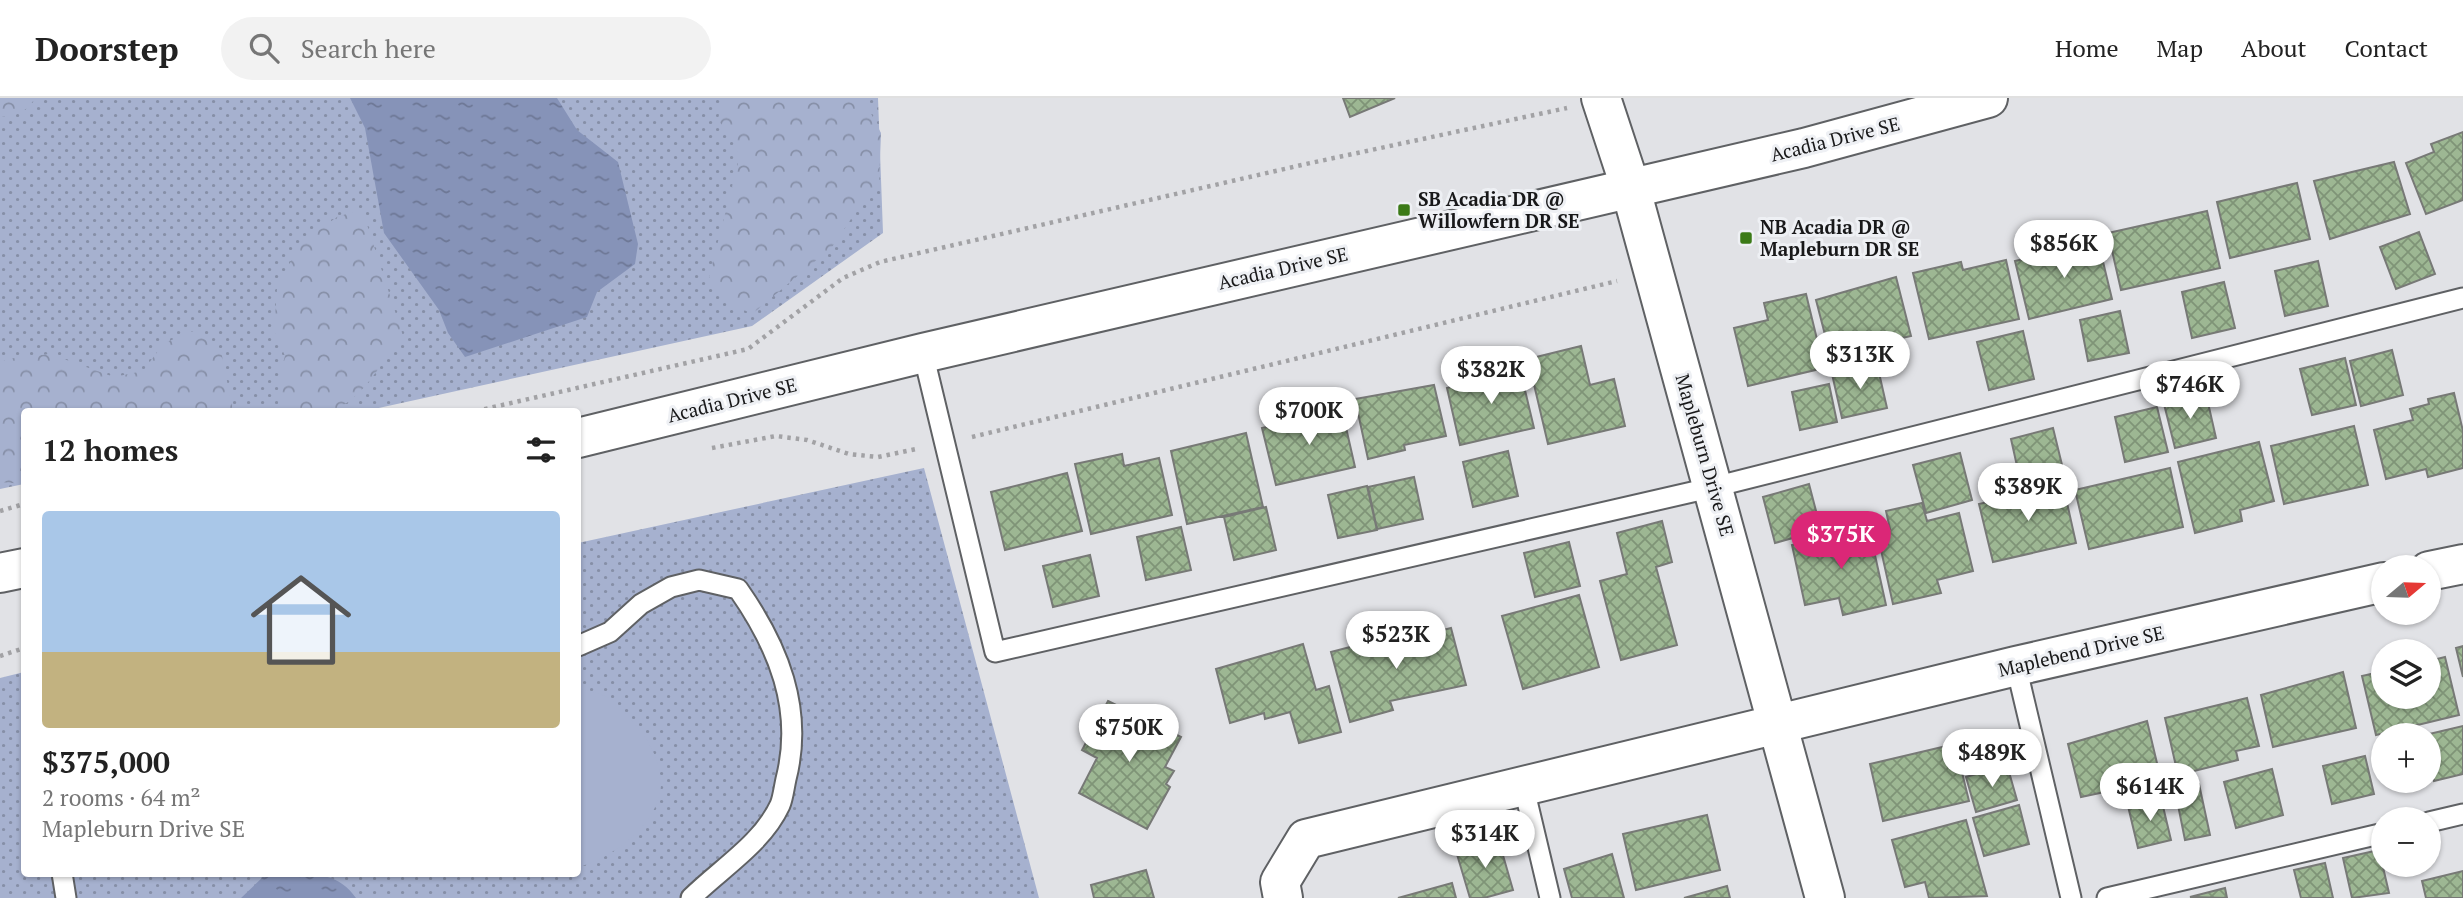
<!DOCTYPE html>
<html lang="en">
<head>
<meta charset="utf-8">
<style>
  :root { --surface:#fff; --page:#f2f2f2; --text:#222; --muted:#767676; --line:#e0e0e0; --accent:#db2777 }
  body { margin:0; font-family:"PT Serif",serif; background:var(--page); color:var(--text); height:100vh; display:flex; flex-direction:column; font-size:26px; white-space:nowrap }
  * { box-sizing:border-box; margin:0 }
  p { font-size:23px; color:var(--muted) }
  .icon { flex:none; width:38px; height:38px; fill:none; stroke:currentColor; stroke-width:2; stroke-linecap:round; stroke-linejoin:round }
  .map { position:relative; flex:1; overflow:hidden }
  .details { position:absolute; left:21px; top:310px; width:560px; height:469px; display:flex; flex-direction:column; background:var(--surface); border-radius:7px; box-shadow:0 2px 5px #0004 }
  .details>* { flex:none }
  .needle { width:46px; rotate:71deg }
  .buttons { position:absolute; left:2371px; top:457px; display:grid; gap:14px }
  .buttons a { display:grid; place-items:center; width:70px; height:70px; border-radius:50%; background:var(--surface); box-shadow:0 2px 5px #0004; font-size:35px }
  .price { position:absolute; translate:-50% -60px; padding:0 16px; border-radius:24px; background:#fff; color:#222; font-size:23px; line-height:46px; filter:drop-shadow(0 2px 4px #0008) }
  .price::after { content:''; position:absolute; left:50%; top:42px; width:21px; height:16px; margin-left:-10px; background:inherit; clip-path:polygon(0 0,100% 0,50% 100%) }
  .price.on { background:var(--accent); color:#fff }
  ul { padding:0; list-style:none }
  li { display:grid; align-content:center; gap:14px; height:371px; padding:0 21px }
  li+li { border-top:2px solid var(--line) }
  li span { display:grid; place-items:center; height:217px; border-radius:7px; color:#555 }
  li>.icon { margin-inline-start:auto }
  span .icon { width:126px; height:126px; fill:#fffc; stroke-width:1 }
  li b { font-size:30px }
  h2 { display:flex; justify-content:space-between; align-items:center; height:84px; padding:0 21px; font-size:30px }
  header { display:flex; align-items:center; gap:42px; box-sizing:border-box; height:98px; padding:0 35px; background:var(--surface); border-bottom:2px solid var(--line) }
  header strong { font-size:33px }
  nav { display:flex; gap:38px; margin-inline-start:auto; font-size:24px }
  .search { width:490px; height:63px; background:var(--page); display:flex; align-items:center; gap:18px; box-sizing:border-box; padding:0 24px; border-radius:38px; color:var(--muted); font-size:26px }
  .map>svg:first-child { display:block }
</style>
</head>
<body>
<header>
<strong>Doorstep</strong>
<div class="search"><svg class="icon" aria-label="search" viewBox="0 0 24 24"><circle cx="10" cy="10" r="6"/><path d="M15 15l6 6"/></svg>Search here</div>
<nav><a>Home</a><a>Map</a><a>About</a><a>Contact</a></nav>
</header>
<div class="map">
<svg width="2463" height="800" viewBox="0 0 2463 800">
  <defs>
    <pattern id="grass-dots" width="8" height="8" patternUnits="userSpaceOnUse" patternTransform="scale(1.75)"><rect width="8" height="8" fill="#a6b1cf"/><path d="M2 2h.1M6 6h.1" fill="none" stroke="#868fa7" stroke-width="1.8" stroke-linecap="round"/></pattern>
    <pattern id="forest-crowns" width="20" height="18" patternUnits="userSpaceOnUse" patternTransform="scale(1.75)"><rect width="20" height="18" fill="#a6b1cf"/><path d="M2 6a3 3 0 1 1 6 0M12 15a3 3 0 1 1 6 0" fill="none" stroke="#868fa7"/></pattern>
    <pattern id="water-ripples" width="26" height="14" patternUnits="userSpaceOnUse" patternTransform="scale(1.75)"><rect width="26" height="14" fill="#8693b8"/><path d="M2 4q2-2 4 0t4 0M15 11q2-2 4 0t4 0" fill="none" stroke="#6d7795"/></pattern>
    <pattern id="building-cross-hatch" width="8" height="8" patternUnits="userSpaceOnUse" patternTransform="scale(1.75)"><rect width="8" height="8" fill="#9db793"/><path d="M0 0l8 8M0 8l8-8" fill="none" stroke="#7f9477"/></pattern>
  </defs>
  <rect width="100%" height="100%" fill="#e1e2e6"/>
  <!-- grass -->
  <path fill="url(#grass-dots)" d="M 0,0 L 878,0 L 883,135 L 752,228 L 365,313 L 24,313 L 24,386 L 0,391 Z
    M 924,370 L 1039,800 L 0,800 L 0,580 L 24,574 L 24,775 L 578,775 L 578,445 Z"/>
  <!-- forest -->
  <path fill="url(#forest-crowns)" d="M 0,0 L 35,0 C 26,15 16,18 0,19 Z
    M 722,0 L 863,0 L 881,35 L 879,87 L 853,118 L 832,149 L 752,216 L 728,204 L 709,179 L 739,61 L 734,42 L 718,22 Z
    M 362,111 L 403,238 C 364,285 353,331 278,309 L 279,278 L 285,258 L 274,233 L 277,191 L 300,145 L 337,119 Z
    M 196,232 L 221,253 L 233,313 L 24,313 L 24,386 L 0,384 L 0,266 L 6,261 L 50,256 L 114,279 L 143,273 L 164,245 Z"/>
  <!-- pitch -->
  <path fill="#a6b1cf" d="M 578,590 C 588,593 600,595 609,600 C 618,604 625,616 632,623 C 647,638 661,663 661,686 C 660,725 612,761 578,769 Z"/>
  <!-- water -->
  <path fill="url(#water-ripples)" d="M 350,0 L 557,0 L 577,32 L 618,64 L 638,146 L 635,166 L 597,194 L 587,219 L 465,259 L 448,235 L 439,212 L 384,135 L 365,30 Z
    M 279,775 C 308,775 338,773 356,800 L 241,800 L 264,778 Z"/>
  <!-- building -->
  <path fill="url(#building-cross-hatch)" stroke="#777976" stroke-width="2" d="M 1343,0 L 1395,0 L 1350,19 Z
    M 2463,34 L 2463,102 L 2426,116 L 2406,65 L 2434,54 L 2431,46 Z
    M 2394,64 L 2410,116 L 2330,141 L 2314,83 Z
    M 2297,85 L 2310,141 L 2230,160 L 2217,104 Z
    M 2207,113 L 2220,170 L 2121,192 L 2108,135 Z
    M 2419,134 L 2435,176 L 2396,191 L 2380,149 Z
    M 2098,143 L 2112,201 L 2029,221 L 2015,163 Z
    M 2006,162 L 2019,221 L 1929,241 L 1913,175 L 1961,164 L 1963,172 Z
    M 2318,163 L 2328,208 L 2285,218 L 2275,173 Z
    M 1896,179 L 1911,238 L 1830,256 L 1816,202 Z
    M 2224,184 L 2235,230 L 2192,240 L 2182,194 Z
    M 1806,196 L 1824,270 L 1748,288 L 1734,230 L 1768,222 L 1764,205 Z
    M 2120,213 L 2129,255 L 2088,263 L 2080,222 Z
    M 2023,233 L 2034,281 L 1989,292 L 1977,244 Z
    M 1581,248 L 1590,287 L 1614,281 L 1625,328 L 1548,346 L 1528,261 Z
    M 2392,252 L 2403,297 L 2361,308 L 2350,263 Z
    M 2345,260 L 2356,307 L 2312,317 L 2300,271 Z
    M 1877,266 L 1887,310 L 1842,320 L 1832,276 Z
    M 1519,267 L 1534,330 L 1460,347 L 1447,290 L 1481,282 L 1480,276 Z
    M 1829,286 L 1837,324 L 1800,332 L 1792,294 Z
    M 1434,287 L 1446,338 L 1404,347 L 1405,352 L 1368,361 L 1355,301 Z
    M 2454,295 L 2463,333 L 2463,370 L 2428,379 L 2426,371 L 2386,381 L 2374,332 L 2413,322 L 2410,311 L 2429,306 L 2428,301 Z
    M 2206,296 L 2216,340 L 2175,350 L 2164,306 Z
    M 2157,309 L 2168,354 L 2125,364 L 2115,319 Z
    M 1342,312 L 1355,369 L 1276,387 L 1262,330 Z
    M 2354,328 L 2368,387 L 2284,406 L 2271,348 Z
    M 2053,330 L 2064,375 L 2021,386 L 2011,341 Z
    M 1246,335 L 1263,409 L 1187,426 L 1171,353 Z
    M 2259,344 L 2274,403 L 2240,412 L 2242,423 L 2195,435 L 2178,364 Z
    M 1508,353 L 1518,398 L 1473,409 L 1463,364 Z
    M 1960,355 L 1972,402 L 1926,415 L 1913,367 Z
    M 1122,356 L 1124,368 L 1159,360 L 1172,417 L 1091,436 L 1075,366 Z
    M 2170,370 L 2183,429 L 2089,451 L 2075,392 Z
    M 1067,375 L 1082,433 L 1005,452 L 991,394 Z
    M 1414,379 L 1423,421 L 1377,431 L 1368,389 Z
    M 1809,386 L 1821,432 L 1775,445 L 1763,399 Z
    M 2063,387 L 2076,445 L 1993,464 L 1979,406 Z
    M 1367,388 L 1377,432 L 1338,440 L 1328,397 Z
    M 1922,405 L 1927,423 L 1959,415 L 1973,473 L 1937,482 L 1941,495 L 1893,506 L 1877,434 L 1890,431 L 1886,413 Z
    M 1266,409 L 1276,452 L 1234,462 L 1224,419 Z
    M 1662,423 L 1672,464 L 1656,469 L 1677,547 L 1621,562 L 1600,483 L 1627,476 L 1617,435 Z
    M 1181,429 L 1191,472 L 1146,482 L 1137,439 Z
    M 1869,430 L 1886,507 L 1843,517 L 1839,500 L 1805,507 L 1792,447 Z
    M 1569,444 L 1580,488 L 1535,499 L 1524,455 Z
    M 1090,457 L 1099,498 L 1053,509 L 1043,468 Z
    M 1579,497 L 1599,569 L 1523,591 L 1502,518 Z
    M 1451,530 L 1466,587 L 1390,603 L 1393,612 L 1350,624 L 1331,554 L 1415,532 L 1416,539 Z
    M 1303,546 L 1316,592 L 1329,588 L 1341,634 L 1299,645 L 1290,614 L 1265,621 L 1264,615 L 1230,625 L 1216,571 Z
    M 2463,548 L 2463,579 L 2456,550 Z
    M 2445,559 L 2459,617 L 2376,637 L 2362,578 L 2384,573 L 2384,598 L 2429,598 L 2429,563 Z
    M 2343,574 L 2356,630 L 2273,649 L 2261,597 Z
    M 2247,600 L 2259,648 L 2236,653 L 2238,662 L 2178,677 L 2165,620 Z
    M 1108,603 L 1181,639 L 1165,669 L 1174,673 L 1166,686 L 1170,689 L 1147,731 L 1079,695 L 1097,660 L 1082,652 Z
    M 2147,623 L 2161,682 L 2081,699 L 2068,646 Z
    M 2463,628 L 2463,676 L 2434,683 L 2429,660 L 2429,637 L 2425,637 Z
    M 1955,646 L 1969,703 L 1883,723 L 1870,666 Z
    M 2365,658 L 2374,696 L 2332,706 L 2323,668 Z
    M 2007,667 L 2017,702 L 1976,714 L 1966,679 Z
    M 2272,671 L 2283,717 L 2236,730 L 2224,684 Z
    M 2199,686 L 2210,737 L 2185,742 L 2175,692 Z
    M 2161,700 L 2171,742 L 2138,750 L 2128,708 Z
    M 2019,707 L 2029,746 L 1984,758 L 1973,720 Z
    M 1707,717 L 1720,772 L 1636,792 L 1623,736 Z
    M 1966,722 L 1987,798 L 1929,800 L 1925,784 L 1905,789 L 1892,742 Z
    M 1498,740 L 1513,792 L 1484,800 L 1470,800 L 1456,753 Z
    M 2379,752 L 2389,795 L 2352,800 L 2343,760 Z
    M 1612,756 L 1624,800 L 1572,800 L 1564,771 Z
    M 2325,765 L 2333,800 L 2301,800 L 2294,772 Z
    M 1146,772 L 1154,800 L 1094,800 L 1091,787 Z
    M 2463,773 L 2463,800 L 2426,800 L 2422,783 Z
    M 1452,785 L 1456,800 L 1398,800 Z
    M 1727,788 L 1730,800 L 1684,800 Z
    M 2225,790 L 2227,800 L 2190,799 Z"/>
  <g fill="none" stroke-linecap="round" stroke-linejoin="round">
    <defs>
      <path id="lane" d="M 923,255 L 995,554 L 1714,389 L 2463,200
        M 578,548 L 610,534 L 641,506 L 671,489 L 699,482 L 738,491 C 778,548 804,611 786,681 C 784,690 783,700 780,707 C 762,746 720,771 691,800
        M 2016,568 L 2071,800
        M 1523,686 L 1550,800
        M 2429,724 L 2463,716
        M 62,775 L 66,800
        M 2107,800 L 2384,735"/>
      <path id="street" d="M 1601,0 L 1630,88 L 1825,800
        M 2429,473 L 2463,466
        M 1283,800 L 1280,784 L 1306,741 L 2016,568 L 2384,484"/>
      <path id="secondary" d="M 578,340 L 923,255 L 1804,50 L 1988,0
        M 0,475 L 24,470"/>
    </defs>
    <!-- lane casing -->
    <use href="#lane" stroke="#5f6164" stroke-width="23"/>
    <!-- street casing -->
    <use href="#street" stroke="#5f6164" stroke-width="42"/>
    <!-- secondary casing -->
    <use href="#secondary" stroke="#5f6164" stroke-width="42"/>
    <!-- path -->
    <path stroke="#a2a2a5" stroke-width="4.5" stroke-dasharray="3.5 5" stroke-linecap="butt" d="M 476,313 L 748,251 L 843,180 L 880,164 L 1306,66 L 1567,10
      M 972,339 L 1617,183
      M 712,350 L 776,338 L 807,342 L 849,356 L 878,359 L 916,351
      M 0,413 L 24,406
      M 0,558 L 24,550"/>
    <!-- lane -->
    <use href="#lane" stroke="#fff" stroke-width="19"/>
    <!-- street -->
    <use href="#street" stroke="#fff" stroke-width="38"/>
    <!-- secondary -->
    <use href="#secondary" stroke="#fff" stroke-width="38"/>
  </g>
  <!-- markers -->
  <g fill="#3b7a17" stroke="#eef0f4" stroke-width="2.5">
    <rect x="1397" y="105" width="14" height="14" rx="3.5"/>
    <rect x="1739" y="133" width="14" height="14" rx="3.5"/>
  </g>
  <g text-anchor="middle" stroke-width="6" stroke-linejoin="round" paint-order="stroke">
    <!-- street labels -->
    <g font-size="19" fill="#181819" stroke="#eef0f4">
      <text transform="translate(1835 41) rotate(-14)" y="7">Acadia Drive SE</text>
      <text transform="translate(1283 170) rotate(-13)" y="7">Acadia Drive SE</text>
      <text transform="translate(732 302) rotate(-14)" y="7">Acadia Drive SE</text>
      <text transform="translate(1705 357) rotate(74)" y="7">Mapleburn Drive SE</text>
      <text transform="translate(2081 553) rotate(-13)" y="7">Maplebend Drive SE</text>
    </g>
    <!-- poi labels -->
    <g font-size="19" font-weight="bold" fill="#181819" stroke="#eef0f4" text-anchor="start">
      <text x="1418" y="108">SB Acadia DR @<tspan x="1418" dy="22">Willowfern DR SE</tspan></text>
      <text x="1760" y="136">NB Acadia DR @<tspan x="1760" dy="22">Mapleburn DR SE</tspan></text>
    </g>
  </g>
</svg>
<div class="buttons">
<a><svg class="needle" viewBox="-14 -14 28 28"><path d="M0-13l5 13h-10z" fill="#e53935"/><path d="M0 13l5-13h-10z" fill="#767676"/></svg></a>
<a><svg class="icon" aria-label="layers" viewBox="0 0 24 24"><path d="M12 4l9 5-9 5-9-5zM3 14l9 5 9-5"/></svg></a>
<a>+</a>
<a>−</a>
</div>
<b class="price" style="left:2064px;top:182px">$856K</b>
<b class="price" style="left:1860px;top:293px">$313K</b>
<b class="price" style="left:1491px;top:308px">$382K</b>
<b class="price" style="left:2190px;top:323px">$746K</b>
<b class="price" style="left:1309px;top:349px">$700K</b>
<b class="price" style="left:2028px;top:425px">$389K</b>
<b class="price on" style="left:1841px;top:473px">$375K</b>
<b class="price" style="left:1396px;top:573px">$523K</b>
<b class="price" style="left:1129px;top:666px">$750K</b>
<b class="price" style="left:1992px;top:691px">$489K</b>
<b class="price" style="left:2150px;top:725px">$614K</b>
<b class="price" style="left:1485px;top:772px">$314K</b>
<section class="details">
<h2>12 homes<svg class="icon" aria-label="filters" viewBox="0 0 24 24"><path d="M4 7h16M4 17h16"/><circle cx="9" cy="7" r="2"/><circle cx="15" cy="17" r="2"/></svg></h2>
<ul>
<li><span style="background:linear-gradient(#a9c7e8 65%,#c2b280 0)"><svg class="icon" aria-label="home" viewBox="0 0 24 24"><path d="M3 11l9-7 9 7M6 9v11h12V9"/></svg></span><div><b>$375,000</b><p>2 rooms · 64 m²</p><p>Mapleburn Drive SE</p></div></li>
</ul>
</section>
</div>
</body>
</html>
